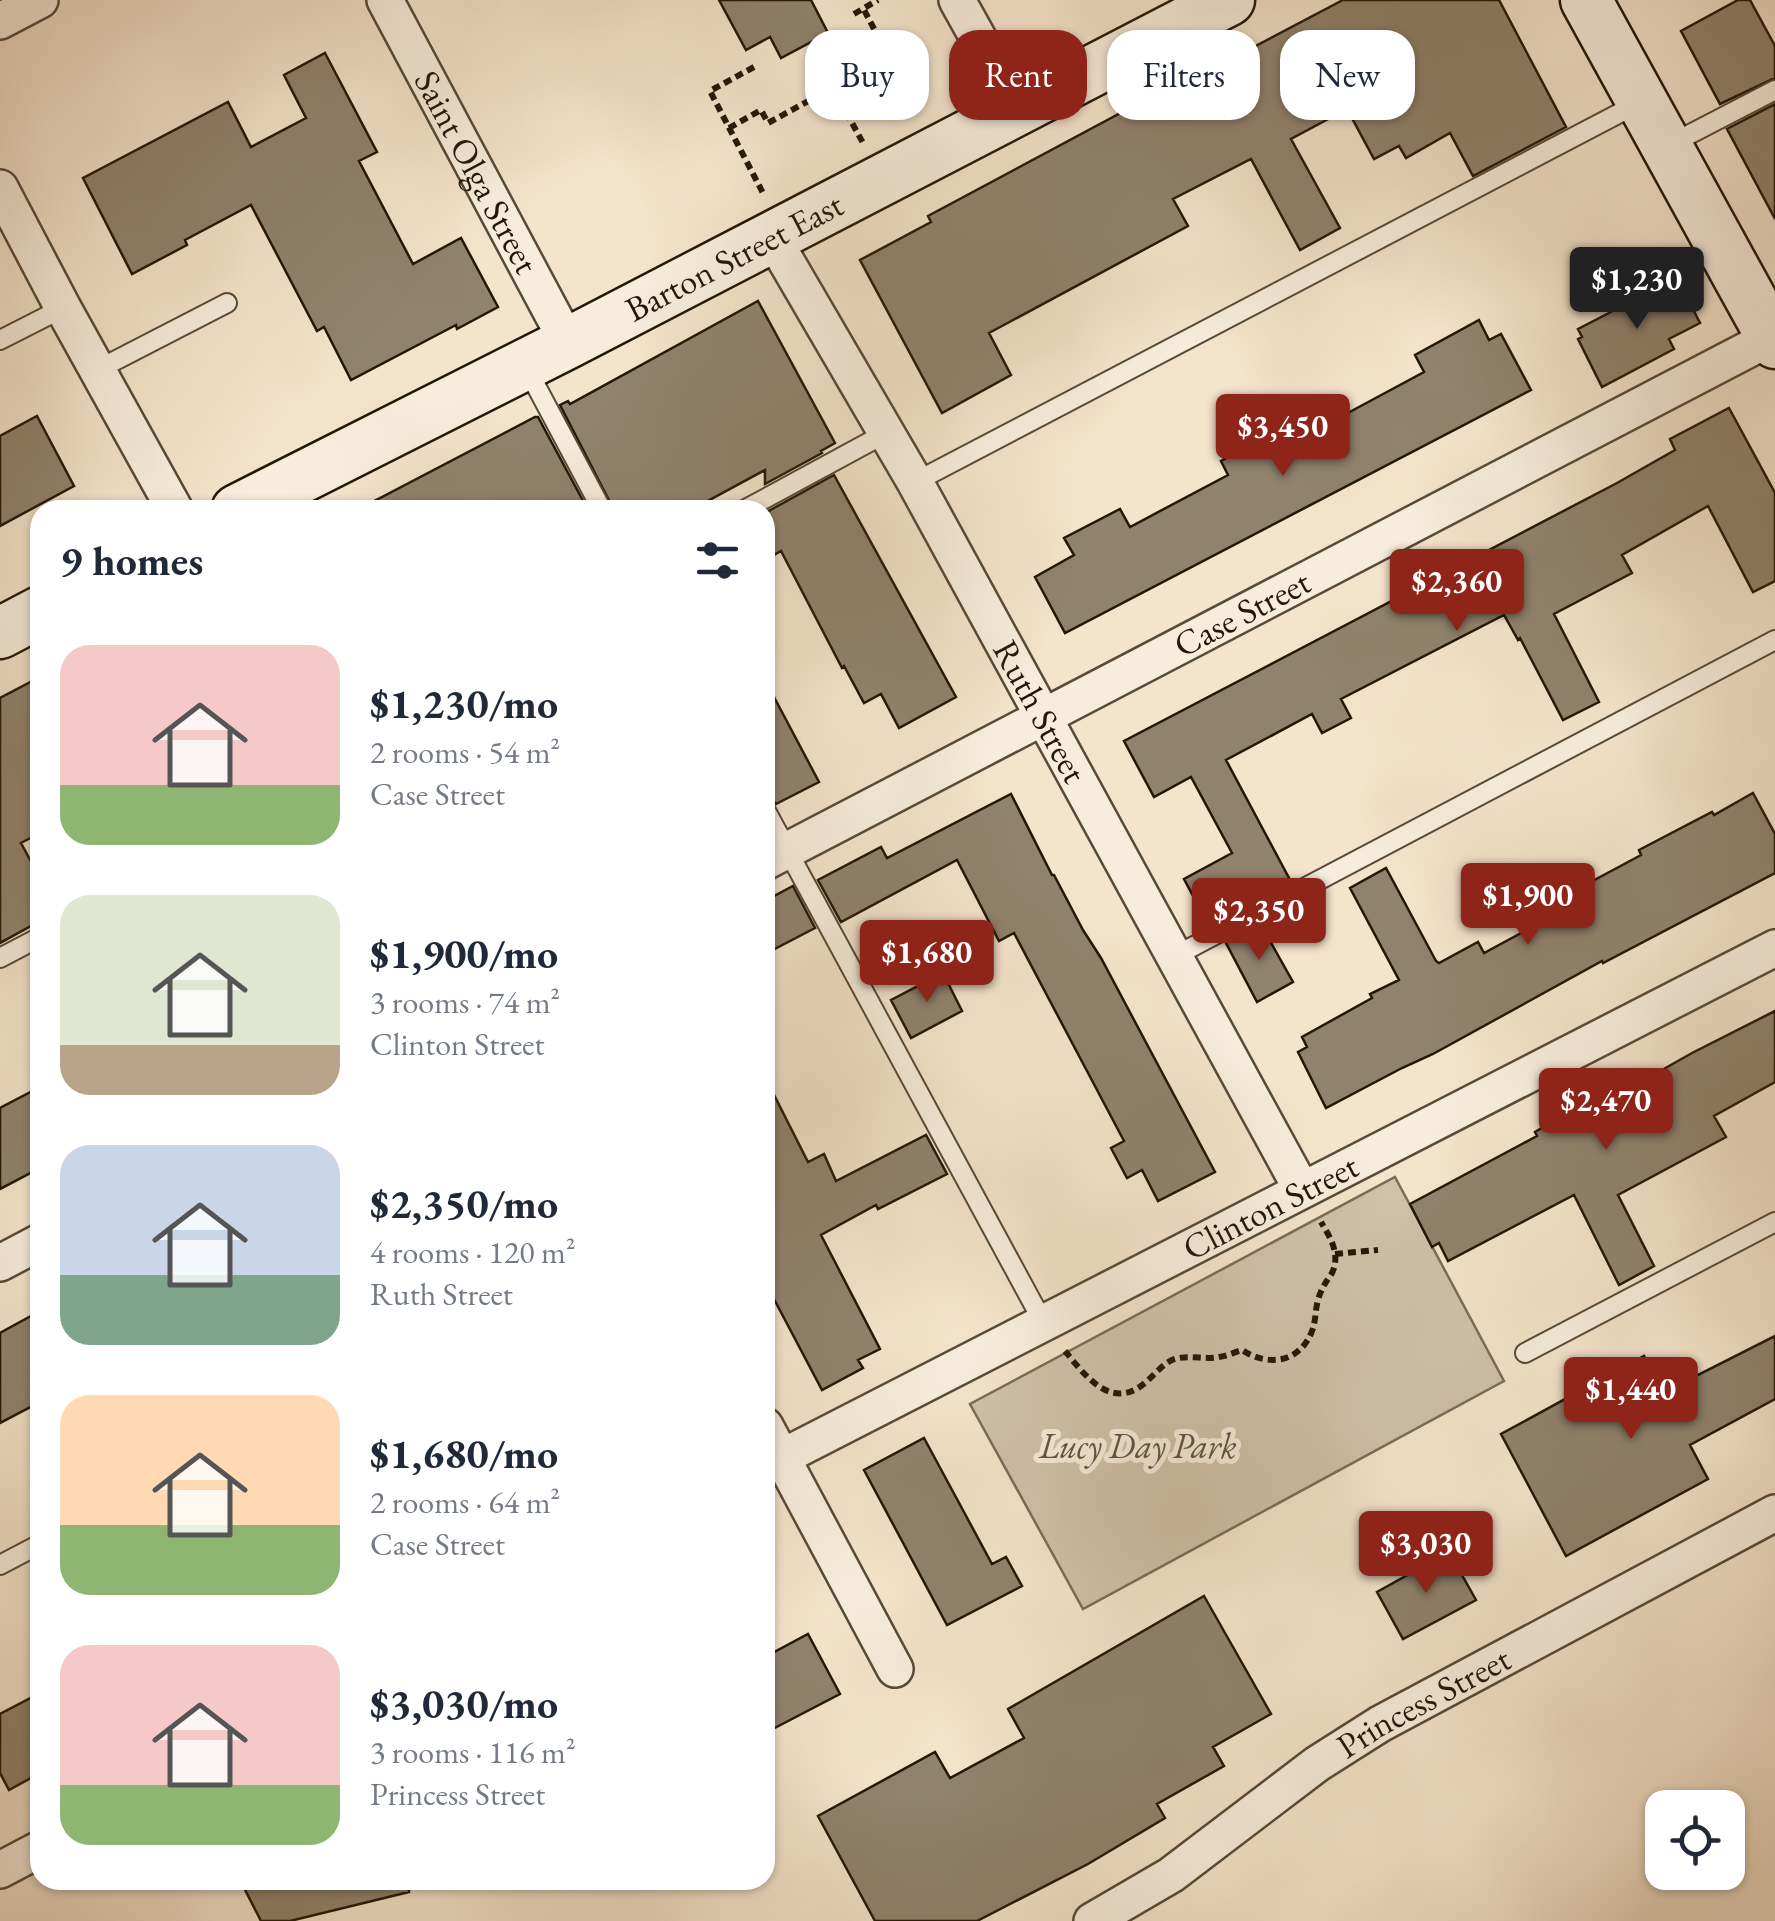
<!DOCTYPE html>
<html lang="en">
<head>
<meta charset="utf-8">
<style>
  :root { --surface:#fff; --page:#f6f6f7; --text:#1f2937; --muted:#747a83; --accent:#8f2418 }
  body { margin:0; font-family:"EB Garamond",serif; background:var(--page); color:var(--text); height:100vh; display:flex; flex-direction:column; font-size:38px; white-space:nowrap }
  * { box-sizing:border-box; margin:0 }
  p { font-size:32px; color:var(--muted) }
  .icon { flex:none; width:55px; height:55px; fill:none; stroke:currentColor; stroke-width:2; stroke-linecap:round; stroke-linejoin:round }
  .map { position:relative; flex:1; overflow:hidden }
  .sheet { position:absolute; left:30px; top:500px; width:745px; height:1390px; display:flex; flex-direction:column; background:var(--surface); border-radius:30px; box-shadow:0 2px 8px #0004 }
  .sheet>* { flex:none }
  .banner { position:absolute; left:805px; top:30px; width:820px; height:90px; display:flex; gap:20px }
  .buttons { position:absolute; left:1645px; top:1790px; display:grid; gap:20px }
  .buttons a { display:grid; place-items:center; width:100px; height:100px; border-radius:20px; background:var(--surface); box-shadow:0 2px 8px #0004; font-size:50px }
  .price { position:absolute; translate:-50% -85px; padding:0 22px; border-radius:10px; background:var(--accent); color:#fff; font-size:32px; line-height:65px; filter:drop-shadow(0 2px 5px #0008) }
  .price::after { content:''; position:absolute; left:50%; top:60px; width:30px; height:22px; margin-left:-15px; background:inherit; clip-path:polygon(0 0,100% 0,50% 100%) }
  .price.current { background:#222; color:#fff }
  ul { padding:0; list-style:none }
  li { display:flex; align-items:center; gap:30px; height:250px; padding:0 30px }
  li span { display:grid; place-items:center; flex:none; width:280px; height:200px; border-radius:30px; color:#555 }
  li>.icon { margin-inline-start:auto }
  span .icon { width:120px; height:120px; fill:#fffc; stroke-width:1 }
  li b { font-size:42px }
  h2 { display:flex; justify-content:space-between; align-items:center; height:120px; padding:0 30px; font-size:42px }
  .chip { padding:0 35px; border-radius:30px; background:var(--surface); box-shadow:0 2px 8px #0004; font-size:35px; line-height:90px }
  .chip.current { background:var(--accent); color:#fff }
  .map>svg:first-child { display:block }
</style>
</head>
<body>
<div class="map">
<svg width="1775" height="1921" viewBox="0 0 1775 1921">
  <rect width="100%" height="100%" fill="#f4e4cb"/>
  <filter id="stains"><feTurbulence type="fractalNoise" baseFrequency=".002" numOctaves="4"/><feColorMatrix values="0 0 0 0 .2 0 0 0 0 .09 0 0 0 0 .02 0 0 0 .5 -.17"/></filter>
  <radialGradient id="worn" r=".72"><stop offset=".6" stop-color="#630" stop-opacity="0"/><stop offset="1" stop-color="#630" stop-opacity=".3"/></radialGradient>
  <!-- green -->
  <path fill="#d0c1aa" stroke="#7a6c59" stroke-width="2.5" d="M 1395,1177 L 1504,1381 L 1083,1609 L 970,1404 Z"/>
  <!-- building -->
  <path fill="#90826d" stroke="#231708" stroke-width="2.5" d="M 719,0 L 811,0 L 828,33 L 781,58 L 770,37 L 746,50 Z
    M 1343,0 L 1499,0 L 1566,127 L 1473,176 L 1450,133 L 1406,158 L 1399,146 L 1374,159 L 1347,109 L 1291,139 L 1340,228 L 1300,250 L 1251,159 L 1173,199 L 1188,226 L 989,333 L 1011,375 L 942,413 L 860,260 L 931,222 L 928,216 L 1242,48 L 1244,52 Z
    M 1738,0 L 1750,0 L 1775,46 L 1775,78 L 1720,104 L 1681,31 Z
    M 325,53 L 377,152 L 359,161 L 413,264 L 461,238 L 498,307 L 457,329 L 456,325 L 351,380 L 324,327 L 317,331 L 251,205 L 185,240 L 187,245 L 132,274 L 83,178 L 228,102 L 251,147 L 306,118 L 284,75 Z
    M 1775,104 L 1775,219 L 1727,129 Z
    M 1677,278 L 1700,323 L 1669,339 L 1674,349 L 1602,387 L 1578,339 L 1582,337 L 1578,329 Z
    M 758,301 L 835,443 L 821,451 L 822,453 L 765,484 L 765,470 L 691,510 L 614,510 L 560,405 L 568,401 L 570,404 Z
    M 1479,320 L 1489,340 L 1501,334 L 1531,390 L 1065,633 L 1035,577 L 1074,555 L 1064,538 L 1120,509 L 1130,527 L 1228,475 L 1221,461 L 1255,442 L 1263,457 L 1344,415 L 1424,372 L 1415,355 Z
    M 1729,408 L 1775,493 L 1775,581 L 1753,592 L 1708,506 L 1622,555 L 1632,573 L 1554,614 L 1599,702 L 1563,720 L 1520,638 L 1518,640 L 1504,615 L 1341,699 L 1351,718 L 1322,733 L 1312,714 L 1226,760 L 1289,878 L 1248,900 L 1249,903 L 1214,921 L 1212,919 L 1207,922 L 1184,879 L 1232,853 L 1191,777 L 1154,797 L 1124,741 L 1617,483 L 1675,450 L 1670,439 Z
    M 37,416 L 74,486 L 0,526 L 0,436 Z
    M 535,417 L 538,417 L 588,510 L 357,510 Z
    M 834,475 L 956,697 L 899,728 L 881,694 L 864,703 L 844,666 L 842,668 L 781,551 L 765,560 L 765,513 Z
    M 40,677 L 40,833 L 21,843 L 40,878 L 40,921 L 0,943 L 0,698 Z
    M 765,680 L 819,782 L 776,804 L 772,799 L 765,797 Z
    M 1753,793 L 1775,834 L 1775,873 L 1603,963 L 1602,961 L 1433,1054 L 1402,1068 L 1326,1108 L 1298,1052 L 1307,1047 L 1302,1037 L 1372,998 L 1370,994 L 1399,980 L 1350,888 L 1386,868 L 1436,961 L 1439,963 L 1478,942 L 1484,953 L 1536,925 L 1526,906 L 1553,892 L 1557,900 L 1641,855 L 1639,850 L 1712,812 L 1714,815 Z
    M 1011,794 L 1052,875 L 1054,875 L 1083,930 L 1101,958 L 1215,1172 L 1158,1201 L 1142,1170 L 1127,1178 L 1111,1148 L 1124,1141 L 1014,933 L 999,941 L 957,860 L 841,922 L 818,880 L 881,847 L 887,858 Z
    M 793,886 L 815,928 L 765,954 L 765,901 Z
    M 1261,925 L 1293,982 L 1257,1002 L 1226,943 Z
    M 943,973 L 962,1011 L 911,1038 L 891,1000 Z
    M 1775,1011 L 1775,1082 L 1714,1116 L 1726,1137 L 1618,1195 L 1654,1266 L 1619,1285 L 1574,1195 L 1448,1261 L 1439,1243 L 1432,1247 L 1410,1204 L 1537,1136 L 1535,1132 L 1568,1113 L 1572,1121 L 1692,1053 Z
    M 765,1077 L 808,1162 L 824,1154 L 836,1181 L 926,1135 L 947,1174 L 878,1209 L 876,1205 L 821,1235 L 880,1349 L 858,1360 L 863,1368 L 822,1390 L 765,1282 Z
    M 40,1087 L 40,1168 L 0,1189 L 0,1108 Z
    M 40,1311 L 40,1402 L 0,1423 L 0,1333 Z
    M 1775,1336 L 1775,1399 L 1690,1445 L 1708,1479 L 1566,1556 L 1501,1434 L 1644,1356 L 1666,1391 Z
    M 924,1438 L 992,1564 L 1006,1557 L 1022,1586 L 947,1625 L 864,1470 Z
    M 1449,1552 L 1476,1600 L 1403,1639 L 1377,1592 Z
    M 1204,1596 L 1271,1714 L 1213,1747 L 1224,1766 L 1157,1804 L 1165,1818 L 1088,1864 L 977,1921 L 875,1921 L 818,1816 L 935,1752 L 950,1778 L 1024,1738 L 1008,1709 Z
    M 808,1634 L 840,1694 L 765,1733 L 765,1657 Z
    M 40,1693 L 40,1773 L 9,1790 L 0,1773 L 0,1714 Z
    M 240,1880 L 408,1880 L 409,1892 L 290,1921 L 261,1921 Z"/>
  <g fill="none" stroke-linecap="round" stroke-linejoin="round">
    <defs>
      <path id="lane" d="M 1671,144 L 1775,90
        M 0,340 L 63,308
        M 527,369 L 602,510
        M 97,370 L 227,303
        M 915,482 L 1637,104
        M 744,510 L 886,433
        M 765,809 L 1043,1322
        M 1175,956 L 1775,640
        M 0,958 L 40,937
        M 1525,1353 L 1775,1222
        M 0,1565 L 40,1544"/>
      <g id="street">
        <path id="s1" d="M 385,0 L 568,343"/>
        <path d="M 957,0 L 1018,110"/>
        <path d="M 0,21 L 40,0"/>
        <path d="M 0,188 L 63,308 L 175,510"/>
        <path id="s2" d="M 772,237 L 915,482 L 1302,1190"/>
        <path id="s3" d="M 765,862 L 1772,337"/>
        <path d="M 0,1263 L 40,1242"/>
        <path d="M 765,1426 L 895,1669"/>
        <path id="s4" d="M 765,1466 L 1775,948"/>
        <path d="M 0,1870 L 40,1849"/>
        <path id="s5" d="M 1092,1921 L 1171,1875 L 1317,1764 L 1380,1724 L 1775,1513"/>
      </g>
      <g id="secondary">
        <path d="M 1586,0 L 1775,343"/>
        <path id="s6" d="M 237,510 L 568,343 L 1229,0"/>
        <path d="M 0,633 L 40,612"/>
      </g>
    </defs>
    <!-- lane casing -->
    <use href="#lane" stroke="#574a39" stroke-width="22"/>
    <!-- street casing -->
    <use href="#street" stroke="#574a39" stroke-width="40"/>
    <!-- secondary casing -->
    <use href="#secondary" stroke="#231708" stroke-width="55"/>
    <!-- path -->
    <path stroke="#231708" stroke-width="6" stroke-dasharray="8 5" stroke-linecap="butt" d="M 854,14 L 878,0
      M 815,55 L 863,143
      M 754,67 L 710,91 L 764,195
      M 729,128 L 761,110 L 768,123 L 889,57 L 863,8
      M 1335,1254 L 1378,1250
      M 1065,1351 C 1084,1374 1109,1409 1141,1386 C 1152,1378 1160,1366 1172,1360 C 1187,1354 1204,1360 1219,1357 C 1227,1356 1235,1352 1242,1350 C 1268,1367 1300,1363 1312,1331 C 1316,1321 1315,1311 1318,1300 C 1321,1289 1326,1282 1332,1273 C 1341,1254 1330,1237 1321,1222"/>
    <!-- lane -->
    <use href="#lane" stroke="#f8eddd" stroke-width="18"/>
    <!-- street -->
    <use href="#street" stroke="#f8eddd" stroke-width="35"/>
    <!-- secondary -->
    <use href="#secondary" stroke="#f8eddd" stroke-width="50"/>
  </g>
  <g text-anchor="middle" stroke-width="10" stroke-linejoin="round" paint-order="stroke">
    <!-- street labels -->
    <g font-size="35" fill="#231708" stroke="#f8eddd">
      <text dy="12" stroke="none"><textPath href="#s1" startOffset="195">Saint Olga Street</textPath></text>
      <text dy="12" stroke="none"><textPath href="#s6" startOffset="558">Barton Street East</textPath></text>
      <text dy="12" stroke="none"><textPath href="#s3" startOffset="538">Case Street</textPath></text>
      <text dy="12" stroke="none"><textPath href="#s2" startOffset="545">Ruth Street</textPath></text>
      <text dy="12" stroke="none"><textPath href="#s4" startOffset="568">Clinton Street</textPath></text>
      <text dy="12" stroke="none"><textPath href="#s5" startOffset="398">Princess Street</textPath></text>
    </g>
    <!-- park labels -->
    <g font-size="35" font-style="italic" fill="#605241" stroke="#f8eddd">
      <text x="1138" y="1458">Lucy Day Park</text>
    </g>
  </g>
  <rect width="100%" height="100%" filter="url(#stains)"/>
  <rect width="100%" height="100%" fill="url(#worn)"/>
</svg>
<div class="buttons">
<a><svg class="icon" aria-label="locate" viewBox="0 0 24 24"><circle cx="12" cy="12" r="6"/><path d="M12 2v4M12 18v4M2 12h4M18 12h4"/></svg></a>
</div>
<b class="price current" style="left:1637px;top:332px">$1,230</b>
<b class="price" style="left:1283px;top:479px">$3,450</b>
<b class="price" style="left:1457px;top:634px">$2,360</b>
<b class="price" style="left:1528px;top:948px">$1,900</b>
<b class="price" style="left:1259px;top:963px">$2,350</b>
<b class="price" style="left:927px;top:1005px">$1,680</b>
<b class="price" style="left:1606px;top:1153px">$2,470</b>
<b class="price" style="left:1631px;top:1442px">$1,440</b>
<b class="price" style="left:1426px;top:1596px">$3,030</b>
<div class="banner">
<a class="chip">Buy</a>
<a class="chip current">Rent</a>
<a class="chip">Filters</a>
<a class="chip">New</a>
</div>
<section class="sheet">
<h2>9 homes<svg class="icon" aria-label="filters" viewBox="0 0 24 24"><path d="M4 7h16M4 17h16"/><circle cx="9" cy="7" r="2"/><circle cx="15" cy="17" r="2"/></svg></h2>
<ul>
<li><span style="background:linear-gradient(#f6c9c9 70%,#8fb573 0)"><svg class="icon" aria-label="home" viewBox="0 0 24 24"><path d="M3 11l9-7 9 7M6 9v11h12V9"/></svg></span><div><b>$1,230/mo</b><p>2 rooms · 54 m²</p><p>Case Street</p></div></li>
<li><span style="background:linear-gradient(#dfe7d0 75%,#b9a48a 0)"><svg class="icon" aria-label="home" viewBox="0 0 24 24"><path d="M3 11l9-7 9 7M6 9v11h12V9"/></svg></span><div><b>$1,900/mo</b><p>3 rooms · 74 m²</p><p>Clinton Street</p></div></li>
<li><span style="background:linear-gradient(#c9d6e8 65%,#7fa58c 0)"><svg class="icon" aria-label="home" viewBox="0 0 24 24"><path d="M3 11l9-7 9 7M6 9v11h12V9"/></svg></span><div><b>$2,350/mo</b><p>4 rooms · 120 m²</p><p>Ruth Street</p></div></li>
<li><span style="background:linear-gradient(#ffd9b3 65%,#8fb573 0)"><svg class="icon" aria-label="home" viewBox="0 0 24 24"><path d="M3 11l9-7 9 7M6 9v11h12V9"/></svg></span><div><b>$1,680/mo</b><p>2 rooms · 64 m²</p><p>Case Street</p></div></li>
<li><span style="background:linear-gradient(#f6c9c9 70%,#8fb573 0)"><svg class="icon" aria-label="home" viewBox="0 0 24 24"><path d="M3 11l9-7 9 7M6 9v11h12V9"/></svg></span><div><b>$3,030/mo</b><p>3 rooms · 116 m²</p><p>Princess Street</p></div></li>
</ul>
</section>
</div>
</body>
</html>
